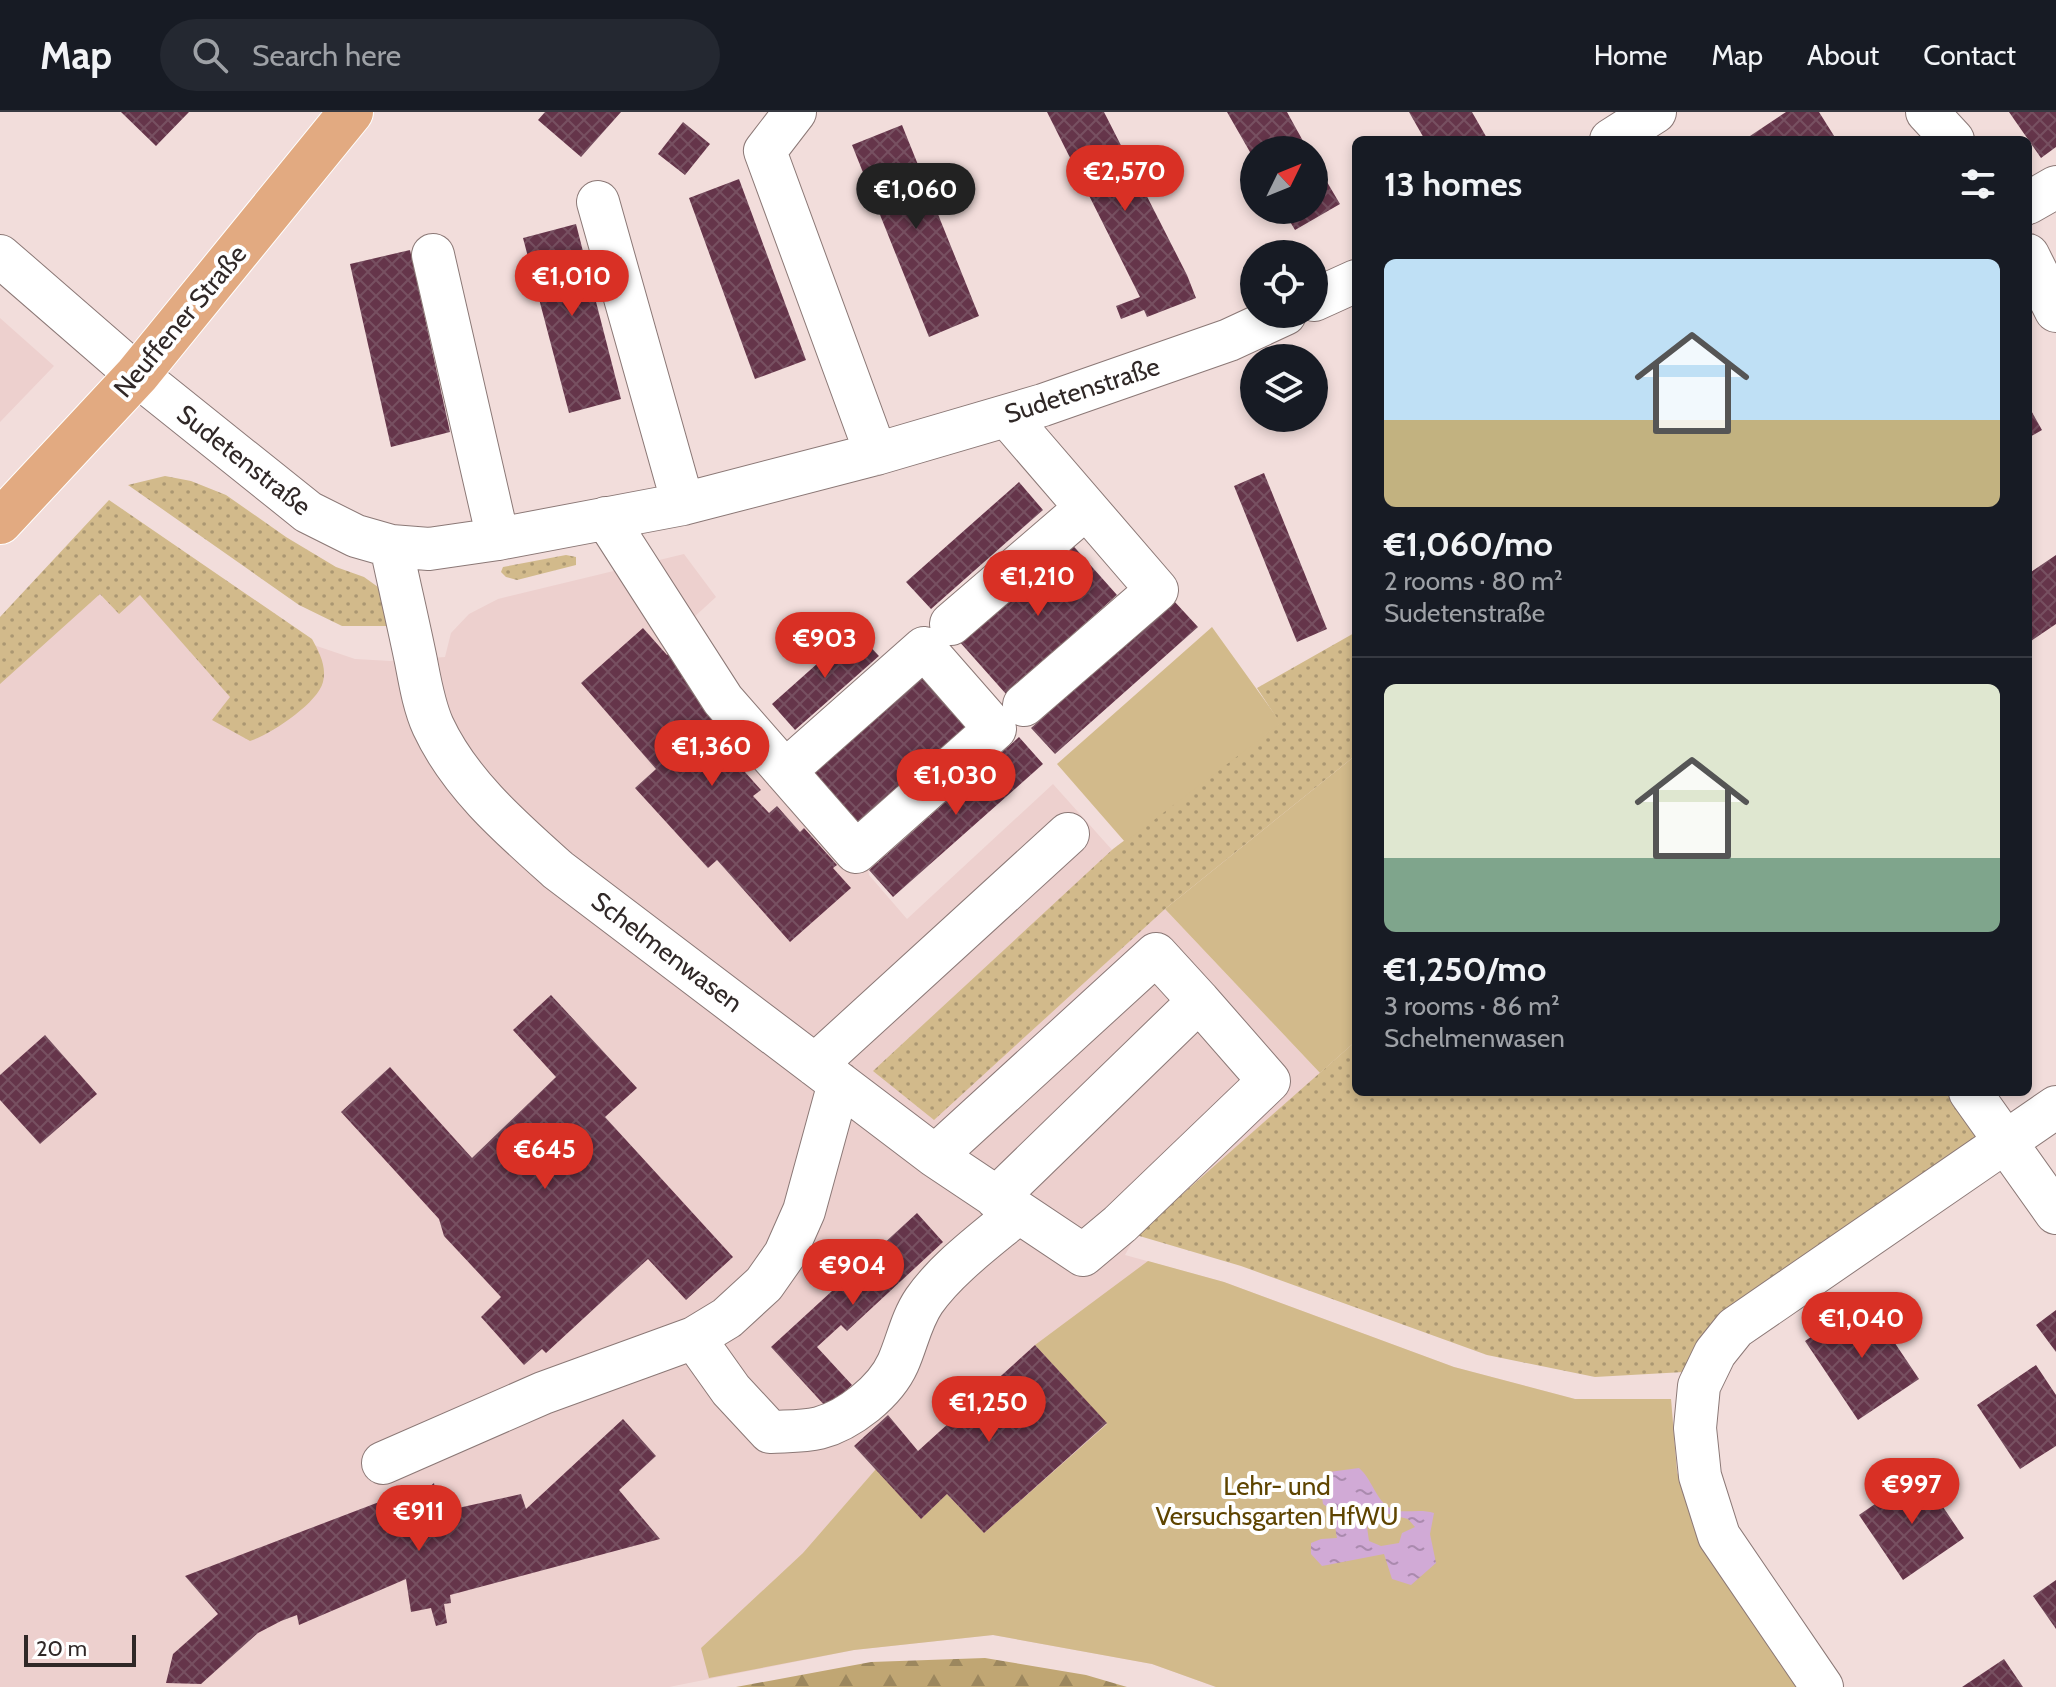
<!DOCTYPE html>
<html lang="en">
<head>
<meta charset="utf-8">
<style>
  :root { --surface:#171b24; --page:#242831; --text:#f1f3f6; --muted:#9ea1a6; --line:#363941; --accent:#d93025 }
  body { margin:0; font-family:Cabin,sans-serif; background:var(--page); color:var(--text); height:100vh; display:flex; flex-direction:column; font-size:30px; white-space:nowrap }
  * { box-sizing:border-box; margin:0 }
  p { font-size:26px; color:var(--muted) }
  .icon { flex:none; width:44px; height:44px; fill:none; stroke:currentColor; stroke-width:2; stroke-linecap:round; stroke-linejoin:round }
  .map { position:relative; flex:1; overflow:hidden }
  .sheet { position:absolute; left:1352px; top:24px; width:680px; height:960px; display:flex; flex-direction:column; background:var(--surface); border-radius:12px; box-shadow:0 4px 12px #0003 }
  .sheet>* { flex:none }
  .needle { width:52px; rotate:47deg }
  .buttons { position:absolute; left:1240px; top:24px; display:grid; gap:16px }
  .buttons a { display:grid; place-items:center; width:88px; height:88px; border-radius:50%; background:var(--surface); box-shadow:0 4px 12px #0003; font-size:40px }
  .scale { position:absolute; left:24px; bottom:20px; width:112px; box-sizing:border-box; padding-left:8px; border:4px solid #302827; border-top:0; font-size:22px; line-height:28px; white-space:nowrap; color:#302827; -webkit-text-stroke:6px #fff; paint-order:stroke }
  .price { position:absolute; translate:-50% -68px; padding:0 18px; border-radius:28px; background:var(--accent); color:#fff; font-size:26px; line-height:52px; filter:drop-shadow(0 2px 4px #0008) }
  .price::after { content:''; position:absolute; left:50%; top:48px; width:24px; height:18px; margin-left:-12px; background:inherit; clip-path:polygon(0 0,100% 0,50% 100%) }
  .price.current { background:#222; color:#fff }
  ul { padding:0; list-style:none }
  li { display:grid; align-content:center; gap:16px; height:424px; padding:0 32px }
  li+li { border-top:2px solid var(--line) }
  li span { display:grid; place-items:center; height:248px; border-radius:12px; color:#555 }
  li>.icon { margin-inline-start:auto }
  span .icon { width:144px; height:144px; fill:#fffc; stroke-width:1 }
  li b { font-size:34px }
  h2 { display:flex; justify-content:space-between; align-items:center; height:96px; padding:0 32px; font-size:34px }
  header { display:flex; align-items:center; gap:48px; box-sizing:border-box; height:112px; padding:0 40px; background:var(--surface); border-bottom:2px solid var(--line) }
  header strong { font-size:38px }
  nav { display:flex; gap:44px; margin-inline-start:auto; font-size:28px }
  .search { width:560px; height:72px; background:var(--page); display:flex; align-items:center; gap:20px; box-sizing:border-box; padding:0 28px; border-radius:44px; color:var(--muted); font-size:30px }
  .map>svg:first-child { display:block }
</style>
</head>
<body>
<header>
<strong>Map</strong>
<div class="search"><svg class="icon" aria-label="search" viewBox="0 0 24 24"><circle cx="10" cy="10" r="6"/><path d="M15 15l6 6"/></svg>Search here</div>
<nav><a>Home</a><a>Map</a><a>About</a><a>Contact</a></nav>
</header>
<div class="map">
<svg width="2056" height="1575" viewBox="0 0 2056 1575">
  <defs>
    <pattern id="grass-dots" width="8" height="8" patternUnits="userSpaceOnUse" patternTransform="scale(2)"><rect width="8" height="8" fill="#d2ba8b"/><path d="M2 2h.1M6 6h.1" fill="none" stroke="#ab9772" stroke-width="1.8" stroke-linecap="round"/></pattern>
    <pattern id="forest-firs" width="22" height="20" patternUnits="userSpaceOnUse" patternTransform="scale(2)"><rect width="22" height="20" fill="#c0a673"/><path d="M5 1l3.5 6h-7zM16 11l3.5 6h-7z" fill="#9c875e"/></pattern>
    <pattern id="water-ripples" width="26" height="14" patternUnits="userSpaceOnUse" patternTransform="scale(2)"><rect width="26" height="14" fill="#d1aad6"/><path d="M2 4q2-2 4 0t4 0M15 11q2-2 4 0t4 0" fill="none" stroke="#aa8aae"/></pattern>
    <pattern id="building-cross-hatch" width="8" height="8" patternUnits="userSpaceOnUse" patternTransform="scale(2)"><rect width="8" height="8" fill="#65354a"/><path d="M0 0l8 8M0 8l8-8" fill="none" stroke="#775061"/></pattern>
  </defs>
  <rect width="100%" height="100%" fill="#f2dddb"/>
  <!-- built -->
  <path fill="#edd0ce" d="M 0,206 L 54,254 L 0,310 Z
    M 119,420 L 299,528 L 355,547 L 390,549 L 445,545 L 451,521 L 469,502 L 498,487 L 684,442 L 716,485 L 692,507 L 742,588 L 866,743 L 869,763 L 907,807 L 1053,672 L 1165,797 L 1320,961 L 1136,1123 L 1125,1143 L 1224,1170 L 1454,1255 L 1575,1287 L 1671,1287 L 1677,1360 L 1699,1421 L 1216,1575 L 1152,1552 L 993,1523 L 854,1538 L 669,1575 L 0,1575 L 0,531 Z"/>
  <!-- grass -->
  <path fill="url(#grass-dots)" d="M 165,364 L 191,369 L 226,383 L 286,425 L 336,455 L 364,465 L 378,475 L 391,493 L 392,514 L 342,514 L 299,493 L 128,373 Z
    M 109,388 L 312,527 C 319,540 327,554 323,570 C 318,591 270,623 250,629 L 212,608 L 230,585 L 140,483 L 119,502 L 100,482 L 0,572 L 0,505 Z
    M 566,443 L 576,445 L 576,453 L 517,468 L 506,465 L 501,460 L 503,455 Z
    M 1356,520 L 1356,643 L 1165,797 L 934,1008 L 873,959 L 1113,737 L 1280,611 L 1257,576 Z
    M 1356,929 L 1356,980 L 1958,980 L 1989,1017 L 1723,1199 L 1698,1232 L 1684,1260 L 1595,1265 L 1487,1243 L 1241,1154 L 1136,1123 Z"/>
  <!-- forest -->
  <path fill="url(#forest-firs)" d="M 985,1546 L 1086,1563 L 1127,1575 L 736,1575 L 871,1550 Z"/>
  <!-- garden -->
  <path fill="#d2ba8b" d="M 1212,515 L 1281,611 L 1125,730 L 1057,652 Z
    M 1356,643 L 1356,929 L 1320,961 L 1165,797 Z
    M 1148,1149 L 1224,1170 L 1454,1255 L 1575,1287 L 1671,1287 L 1677,1360 L 1699,1421 L 1803,1575 L 1216,1575 L 1152,1552 L 993,1523 L 854,1538 L 709,1566 L 701,1536 L 803,1441 L 876,1357 L 921,1407 L 947,1382 L 984,1421 L 1107,1312 L 1035,1233 Z"/>
  <!-- water -->
  <path fill="url(#water-ripples)" fill-rule="evenodd" d="M 1359,1356 C 1372,1367 1376,1388 1390,1396 C 1401,1403 1419,1396 1434,1401 L 1430,1422 L 1436,1451 L 1411,1473 L 1392,1467 L 1384,1442 L 1322,1454 L 1311,1442 L 1311,1431 L 1321,1427 L 1337,1426 C 1333,1409 1340,1404 1323,1392 L 1320,1373 L 1329,1360 ZM 1384,1401 L 1408,1407 L 1415,1415 L 1402,1421 L 1399,1431 L 1381,1434 L 1369,1429 L 1367,1415 Z"/>
  <!-- building -->
  <path fill="url(#building-cross-hatch)" d="M 121,0 L 189,0 L 156,34 Z
    M 545,0 L 621,0 L 581,45 L 538,8 Z
    M 1047,0 L 1104,0 L 1187,163 L 1196,186 L 1147,205 L 1144,198 L 1121,207 L 1116,194 L 1140,185 Z
    M 1227,0 L 1287,0 L 1308,38 L 1254,38 L 1254,47 Z
    M 1409,0 L 1472,0 L 1488,28 L 1425,28 Z
    M 1786,0 L 1819,0 L 1836,27 L 1744,28 Z
    M 2009,0 L 2056,0 L 2056,35 L 2041,46 Z
    M 683,10 L 710,32 L 685,63 L 658,42 Z
    M 902,13 L 979,204 L 929,225 L 852,33 Z
    M 1314,48 L 1340,92 L 1295,118 L 1283,98 L 1314,98 Z
    M 739,67 L 806,248 L 755,267 L 689,86 Z
    M 576,112 L 621,287 L 569,301 L 523,126 Z
    M 410,138 L 450,320 L 391,335 L 350,152 Z
    M 2028,293 L 2042,318 L 2028,326 Z
    M 1264,361 L 1327,517 L 1297,530 L 1234,374 Z
    M 1019,370 L 1043,398 L 931,497 L 906,470 Z
    M 1069,429 L 1117,483 L 1006,582 L 958,528 Z
    M 2056,443 L 2056,512 L 2028,531 L 2028,462 Z
    M 1174,489 L 1198,515 L 1055,642 L 1031,616 Z
    M 643,516 L 667,543 L 671,540 L 718,602 L 700,618 L 716,636 L 720,632 L 761,678 L 753,684 L 769,701 L 777,694 L 800,720 L 804,716 L 837,753 L 833,756 L 851,776 L 790,830 L 717,748 L 708,756 L 635,676 L 656,657 L 581,571 Z
    M 855,518 L 879,544 L 795,618 L 772,592 Z
    M 922,565 L 967,616 L 853,716 L 813,662 Z
    M 1019,625 L 1043,652 L 893,785 L 869,758 Z
    M 551,883 L 637,976 L 605,1005 L 733,1145 L 686,1188 L 648,1147 L 546,1241 L 542,1237 L 524,1253 L 481,1205 L 501,1185 L 444,1124 L 439,1107 L 341,1000 L 390,955 L 472,1046 L 556,965 L 513,918 Z
    M 45,923 L 97,982 L 40,1032 L 0,988 L 0,963 Z
    M 917,1101 L 943,1130 L 847,1219 L 841,1213 L 817,1235 L 852,1273 L 827,1296 L 771,1235 Z
    M 1866,1188 L 1919,1267 L 1858,1308 L 1805,1229 Z
    M 2056,1198 L 2056,1240 L 2036,1213 Z
    M 1035,1233 L 1107,1311 L 984,1421 L 947,1382 L 921,1407 L 854,1334 L 888,1303 L 918,1339 Z
    M 2036,1253 L 2056,1283 L 2056,1334 L 2020,1357 L 1977,1293 Z
    M 623,1307 L 656,1344 L 619,1378 L 660,1427 L 450,1483 L 451,1491 L 444,1492 L 447,1511 L 436,1514 L 431,1496 L 411,1500 L 406,1467 L 299,1513 L 297,1503 L 281,1509 L 258,1521 L 201,1572 L 166,1571 L 173,1542 L 218,1502 L 185,1464 L 387,1387 L 398,1402 L 434,1371 L 440,1400 L 521,1382 L 526,1397 Z
    M 1920,1361 L 1964,1426 L 1903,1468 L 1859,1403 Z
    M 2056,1468 L 2056,1517 L 2033,1484 Z
    M 2004,1547 L 2023,1575 L 1962,1575 Z"/>
  <g fill="none" stroke-linecap="round" stroke-linejoin="round">
    <defs>
      <path id="minor" d="M 795,0 L 765,39 L 876,342
        M 1927,0 L 1953,28
        M 1611,28 L 1655,0
        M 598,90 L 683,392
        M 2028,91 L 2056,75
        M 433,143 L 498,427
        M 2028,143 L 2056,199
        M 0,144 L 137,263 L 308,400 L 356,424 L 391,434 L 429,437 L 498,427 L 683,392 L 876,342 L 1043,293 L 1229,228 L 1285,202
        M 1314,188 L 1356,169
        M 1007,304 L 1157,478 L 1024,593
        M 606,406 L 723,588 L 856,740 L 995,617 L 924,536 L 785,659
        M 391,434 C 399,472 408,510 416,549 C 420,570 424,594 433,614 C 460,672 511,716 558,758 L 935,1044 L 1083,1143 L 1120,1112 L 1269,969 L 1199,889 L 996,1086
        M 951,512 L 1086,396
        M 815,953 L 1068,722
        M 1970,980 L 2056,1101
        M 935,1044 L 1156,842 L 1199,889
        M 694,1226 L 731,1278 L 770,1320 C 786,1319 803,1320 819,1316 C 849,1308 885,1280 898,1251 C 907,1231 911,1208 924,1189 C 947,1156 987,1127 1018,1101
        M 383,1351 L 543,1281 L 694,1226 L 727,1206 L 764,1172 L 785,1142 L 804,1099 L 839,971
        M 1822,1575 L 1719,1424 L 1700,1364 L 1695,1316 L 1699,1274 L 1715,1241 L 1735,1216 L 2056,995"/>
      <path id="major" d="M 0,410 L 137,263 L 351,0"/>
    </defs>
    <!-- minor casing -->
    <use href="#minor" stroke="#8b7876" stroke-width="44"/>
    <!-- major casing -->
    <use href="#major" stroke="#fff" stroke-width="46"/>
    <!-- minor -->
    <use href="#minor" stroke="#fff" stroke-width="42"/>
    <!-- major -->
    <use href="#major" stroke="#e2aa81" stroke-width="44"/>
  </g>
  <g text-anchor="middle" stroke-width="8" stroke-linejoin="round" paint-order="stroke">
    <!-- street labels -->
    <g font-size="26" fill="#302827" stroke="#fff">
      <text transform="translate(180 209) rotate(-50)" y="9">Neuffener Straße</text>
      <text transform="translate(1082 278) rotate(-18)" y="9">Sudetenstraße</text>
      <text transform="translate(244 348) rotate(38)" y="9">Sudetenstraße</text>
      <text transform="translate(667 840) rotate(37)" y="9">Schelmenwasen</text>
    </g>
    <!-- park labels -->
    <g font-size="26" fill="#5e4400" stroke="#fff">
      <text x="1277" y="1383">Lehr- und<tspan x="1277" dy="30">Versuchsgarten HfWU</tspan></text>
    </g>
  </g>
</svg>
<div class="buttons">
<a><svg class="needle" viewBox="-14 -14 28 28"><path d="M0-13l5 13h-10z" fill="#e53935"/><path d="M0 13l5-13h-10z" fill="#9ea1a6"/></svg></a>
<a><svg class="icon" aria-label="locate" viewBox="0 0 24 24"><circle cx="12" cy="12" r="6"/><path d="M12 2v4M12 18v4M2 12h4M18 12h4"/></svg></a>
<a><svg class="icon" aria-label="layers" viewBox="0 0 24 24"><path d="M12 4l9 5-9 5-9-5zM3 14l9 5 9-5"/></svg></a>
</div>
<div class="scale">20 m</div>
<b class="price" style="left:1125px;top:101px">€2,570</b>
<b class="price current" style="left:916px;top:119px">€1,060</b>
<b class="price" style="left:572px;top:206px">€1,010</b>
<b class="price" style="left:1038px;top:506px">€1,210</b>
<b class="price" style="left:825px;top:568px">€903</b>
<b class="price" style="left:712px;top:676px">€1,360</b>
<b class="price" style="left:956px;top:705px">€1,030</b>
<b class="price" style="left:545px;top:1079px">€645</b>
<b class="price" style="left:853px;top:1195px">€904</b>
<b class="price" style="left:1862px;top:1248px">€1,040</b>
<b class="price" style="left:989px;top:1332px">€1,250</b>
<b class="price" style="left:1912px;top:1414px">€997</b>
<b class="price" style="left:419px;top:1441px">€911</b>
<section class="sheet">
<h2>13 homes<svg class="icon" aria-label="filters" viewBox="0 0 24 24"><path d="M4 7h16M4 17h16"/><circle cx="9" cy="7" r="2"/><circle cx="15" cy="17" r="2"/></svg></h2>
<ul>
<li><span style="background:linear-gradient(#bfe0f5 65%,#c2b280 0)"><svg class="icon" aria-label="home" viewBox="0 0 24 24"><path d="M3 11l9-7 9 7M6 9v11h12V9"/></svg></span><div><b>€1,060/mo</b><p>2 rooms · 80 m²</p><p>Sudetenstraße</p></div></li>
<li><span style="background:linear-gradient(#dfe7d0 70%,#7fa58c 0)"><svg class="icon" aria-label="home" viewBox="0 0 24 24"><path d="M3 11l9-7 9 7M6 9v11h12V9"/></svg></span><div><b>€1,250/mo</b><p>3 rooms · 86 m²</p><p>Schelmenwasen</p></div></li>
</ul>
</section>
</div>
</body>
</html>
